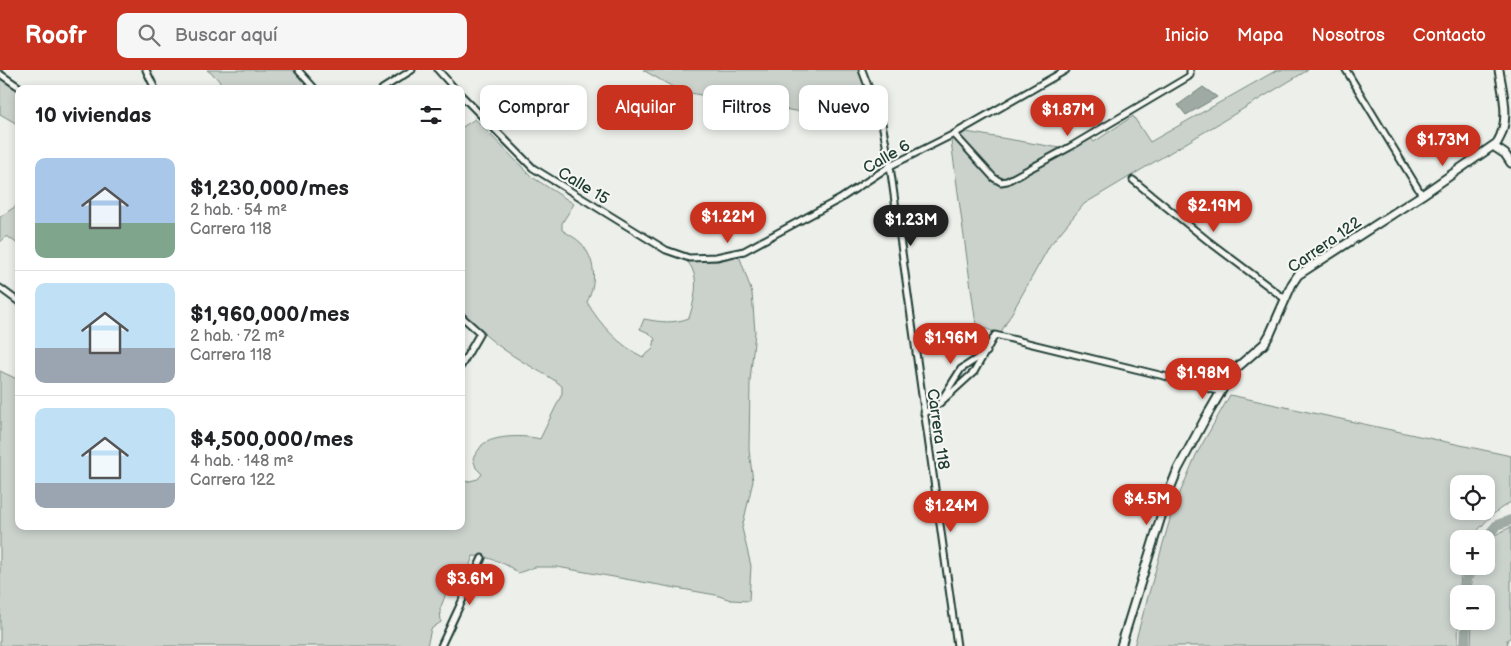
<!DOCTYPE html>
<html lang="es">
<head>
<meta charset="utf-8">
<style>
  :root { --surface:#fff; --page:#f6f6f6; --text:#202124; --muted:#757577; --line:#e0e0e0; --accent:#c8321e }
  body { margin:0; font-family:"Balsamiq Sans",sans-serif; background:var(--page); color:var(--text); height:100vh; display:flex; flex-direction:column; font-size:19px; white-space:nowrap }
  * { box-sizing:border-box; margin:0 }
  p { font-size:16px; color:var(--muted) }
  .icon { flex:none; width:28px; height:28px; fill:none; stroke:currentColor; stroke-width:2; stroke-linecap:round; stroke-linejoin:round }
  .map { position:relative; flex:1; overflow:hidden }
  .details { position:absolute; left:15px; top:15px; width:450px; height:445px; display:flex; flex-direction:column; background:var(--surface); border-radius:10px; box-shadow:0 2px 8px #0003 }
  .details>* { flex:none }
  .hud { position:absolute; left:480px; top:15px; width:475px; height:45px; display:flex; gap:10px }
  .controls { position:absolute; left:1450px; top:405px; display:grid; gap:10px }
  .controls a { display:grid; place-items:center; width:45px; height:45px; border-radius:10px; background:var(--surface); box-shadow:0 2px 8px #0003; font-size:25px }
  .price { position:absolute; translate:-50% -42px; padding:0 11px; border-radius:18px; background:var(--accent); color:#fff; font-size:16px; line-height:32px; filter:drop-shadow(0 1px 2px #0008) }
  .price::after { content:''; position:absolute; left:50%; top:30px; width:15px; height:11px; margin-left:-8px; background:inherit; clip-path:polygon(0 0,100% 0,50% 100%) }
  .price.selected { background:#222; color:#fff }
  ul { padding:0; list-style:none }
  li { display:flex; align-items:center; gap:15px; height:125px; padding:0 20px }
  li+li { border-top:1px solid var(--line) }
  li span { display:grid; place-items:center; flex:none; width:140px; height:100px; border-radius:10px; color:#555 }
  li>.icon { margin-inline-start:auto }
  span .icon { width:60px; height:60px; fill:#fffc; stroke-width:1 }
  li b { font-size:21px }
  h2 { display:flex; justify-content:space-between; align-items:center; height:60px; padding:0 20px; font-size:21px }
  .tag { padding:0 18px; border-radius:10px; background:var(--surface); box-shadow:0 2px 8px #0003; font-size:18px; line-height:45px }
  .tag.selected { background:var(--accent); color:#fff }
  header { display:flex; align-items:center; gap:30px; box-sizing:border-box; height:70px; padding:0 25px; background:var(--accent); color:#fff }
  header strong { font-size:24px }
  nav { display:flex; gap:28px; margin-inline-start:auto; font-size:18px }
  .search { width:350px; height:45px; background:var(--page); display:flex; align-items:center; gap:12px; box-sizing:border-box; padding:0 18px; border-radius:10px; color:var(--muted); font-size:19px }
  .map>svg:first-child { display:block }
</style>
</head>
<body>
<header>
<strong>Roofr</strong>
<div class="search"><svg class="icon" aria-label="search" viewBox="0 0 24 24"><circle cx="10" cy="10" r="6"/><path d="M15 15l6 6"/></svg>Buscar aquí</div>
<nav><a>Inicio</a><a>Mapa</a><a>Nosotros</a><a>Contacto</a></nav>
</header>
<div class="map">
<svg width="1511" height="576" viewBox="0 0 1511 576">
  <rect width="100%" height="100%" fill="#edefea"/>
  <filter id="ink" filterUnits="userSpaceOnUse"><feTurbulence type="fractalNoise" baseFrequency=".02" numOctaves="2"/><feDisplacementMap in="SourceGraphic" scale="10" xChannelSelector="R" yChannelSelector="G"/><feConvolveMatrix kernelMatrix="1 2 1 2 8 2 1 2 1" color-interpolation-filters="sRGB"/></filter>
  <g filter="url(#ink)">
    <!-- green -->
    <path fill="#cbd2cc" stroke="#758880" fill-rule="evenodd" d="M 207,0 L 298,0 L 315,19 L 226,19 L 215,6 Z
      M 643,0 L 862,0 L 882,53 L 872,53 L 726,30 L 680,21 Z
      M 1277,0 L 1308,0 L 1084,134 L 1050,175 L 1000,264 L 976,255 L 951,71 L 966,62 L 1066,79 L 1088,65 L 1094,72 L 1133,46 L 1150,72 Z
      M 0,6 L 19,20 L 19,55 L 0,44 Z
      M 475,49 L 532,107 L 574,134 L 562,153 L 562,160 C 568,164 576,168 581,173 C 596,190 597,213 587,232 C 600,255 620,276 643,287 L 653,279 L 655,269 L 649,263 L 640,259 L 644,249 C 660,252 673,254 689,248 C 693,236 699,213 693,201 C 692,197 689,194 687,191 L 719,191 L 739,185 L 752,223 L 755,262 L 750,311 L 749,380 L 753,411 L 742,458 L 751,496 L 749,531 L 731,530 L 716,525 L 557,497 L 535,497 L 518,503 C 507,493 487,486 473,486 L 466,506 L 454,513 L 447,521 L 440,539 L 441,552 L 431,559 L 427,576 L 0,576 L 0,301 L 19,310 L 19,456 L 461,456 L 461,413 L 478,409 L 482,404 L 476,398 L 473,388 C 476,384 479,379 482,375 C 494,365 525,365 540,369 L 562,324 L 562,316 C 553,308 543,304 532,297 C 505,282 481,265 462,240 L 461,58 Z
      M 19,134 L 19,175 L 7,166 L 0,172 L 0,147 Z
      M 1230,325 L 1511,386 L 1511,432 C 1494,441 1483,454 1471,469 L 1459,469 L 1459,496 L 1462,496 L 1459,524 L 1458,576 L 1134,576 L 1172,442 L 1196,385 ZM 1459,414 L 1486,414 L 1486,441 L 1459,441 Z
      M 1511,457 L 1511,567 L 1507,570 L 1508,576 L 1471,576 L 1472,551 L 1486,551 L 1486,524 L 1470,524 L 1475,496 L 1486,496 C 1486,468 1486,469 1511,457 Z"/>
    <!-- water -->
    <path fill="#9faaa4" stroke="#6c7e77" d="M 1203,17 L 1217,27 L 1186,45 L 1178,35 Z"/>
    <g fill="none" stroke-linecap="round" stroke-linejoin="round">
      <!-- river -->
      <path stroke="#9faaa4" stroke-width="10" d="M 1485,469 L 1497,455 L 1511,450
        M 1466,524 L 1465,515 L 1470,496
        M 1465,576 L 1466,551"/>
      <defs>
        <path id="street" d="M 146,0 L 155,19
          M 298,0 L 315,19
          M 438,0 L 455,19
          M 862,0 L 882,53 L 890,96 L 957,576
          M 1346,0 L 1422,125
          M 0,4 L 22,19
          M 382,19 L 412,0
          M 461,25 L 533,98 L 666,180 L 689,188 L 716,187 L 744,181 L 840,129 L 890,96 L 954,64 L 1066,0
          M 954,64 L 994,108 L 1001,112 L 1007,111 L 1070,77 L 1188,7 L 1190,5 L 1190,0
          M 1133,110 L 1207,170 L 1285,229
          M 0,218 L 19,232
          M 461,246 L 480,263 L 461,296
          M 942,329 L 961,299 L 987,282
          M 924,344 L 940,333 L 974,302 L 995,265 L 1172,308 L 1221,322
          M 441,576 L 482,488"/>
        <path id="secondary" d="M 1493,76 L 1505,84 L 1511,93
          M 1121,576 L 1168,424 L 1178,399 L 1205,349 L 1233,301 L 1264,274 L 1270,264 L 1292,214 L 1298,205 L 1422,125 L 1497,73 C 1511,50 1503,25 1499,0"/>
      </defs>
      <!-- street casing -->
      <use href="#street" stroke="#1f3d34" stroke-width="9"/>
      <!-- secondary casing -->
      <use href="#secondary" stroke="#1f3d34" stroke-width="11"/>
      <!-- street -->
      <use href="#street" stroke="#f6f6f2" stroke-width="5"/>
      <!-- secondary -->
      <use href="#secondary" stroke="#f6f6f2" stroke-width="7"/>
    </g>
  </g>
  <g text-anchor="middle" stroke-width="4" stroke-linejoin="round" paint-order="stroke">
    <!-- street labels -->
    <g font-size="16" fill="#1f3d34" stroke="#f6f6f2">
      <text transform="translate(886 86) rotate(-30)" y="6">Calle 6</text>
      <text transform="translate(584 115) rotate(31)" y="6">Calle 15</text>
      <text transform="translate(1324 174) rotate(-35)" y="6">Carrera 122</text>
      <text transform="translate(939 359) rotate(82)" y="6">Carrera 118</text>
    </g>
  </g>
</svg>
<div class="controls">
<a><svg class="icon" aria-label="locate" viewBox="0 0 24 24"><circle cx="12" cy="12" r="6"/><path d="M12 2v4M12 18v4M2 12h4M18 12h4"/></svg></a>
<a>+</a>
<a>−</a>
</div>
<b class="price" style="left:1068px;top:67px">$1.87M</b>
<b class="price" style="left:1443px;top:97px">$1.73M</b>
<b class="price" style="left:1214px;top:163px">$2.19M</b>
<b class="price" style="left:728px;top:174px">$1.22M</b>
<b class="price selected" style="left:911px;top:177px">$1.23M</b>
<b class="price" style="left:951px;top:295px">$1.96M</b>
<b class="price" style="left:1203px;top:330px">$1.98M</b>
<b class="price" style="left:1147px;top:456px">$4.5M</b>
<b class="price" style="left:951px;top:463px">$1.24M</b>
<b class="price" style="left:470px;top:536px">$3.6M</b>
<div class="hud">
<a class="tag">Comprar</a>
<a class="tag selected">Alquilar</a>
<a class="tag">Filtros</a>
<a class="tag">Nuevo</a>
</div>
<section class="details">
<h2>10 viviendas<svg class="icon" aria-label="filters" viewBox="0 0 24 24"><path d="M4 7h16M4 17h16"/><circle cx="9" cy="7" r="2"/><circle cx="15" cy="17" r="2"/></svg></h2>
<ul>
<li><span style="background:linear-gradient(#a9c7e8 65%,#7fa58c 0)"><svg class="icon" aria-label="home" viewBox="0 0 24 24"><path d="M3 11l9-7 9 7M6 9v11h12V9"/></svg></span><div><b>$1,230,000/mes</b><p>2 hab. · 54 m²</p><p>Carrera 118</p></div></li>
<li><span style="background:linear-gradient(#bfe0f5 65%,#9aa5b1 0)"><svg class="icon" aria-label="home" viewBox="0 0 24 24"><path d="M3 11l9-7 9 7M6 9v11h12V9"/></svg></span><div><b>$1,960,000/mes</b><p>2 hab. · 72 m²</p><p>Carrera 118</p></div></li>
<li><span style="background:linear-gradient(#bfe0f5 75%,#9aa5b1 0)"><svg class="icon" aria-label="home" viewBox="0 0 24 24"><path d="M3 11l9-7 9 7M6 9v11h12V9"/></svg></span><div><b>$4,500,000/mes</b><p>4 hab. · 148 m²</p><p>Carrera 122</p></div></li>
</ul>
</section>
</div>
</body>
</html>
